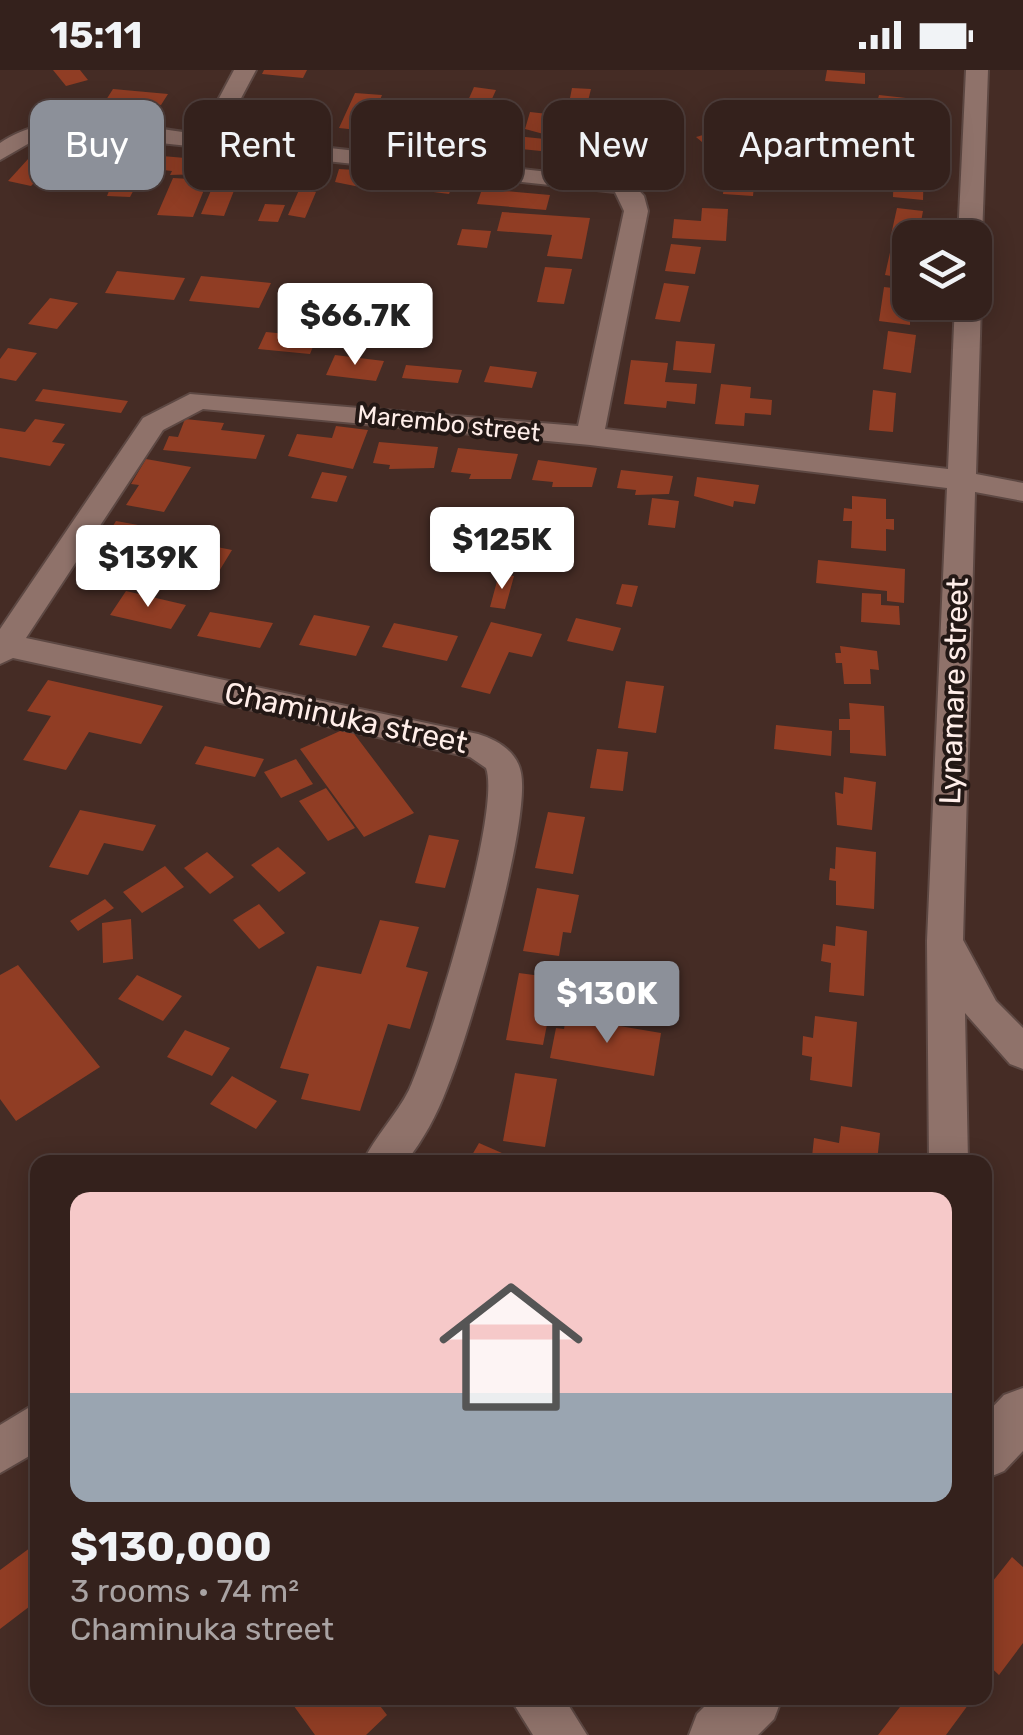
<!DOCTYPE html>
<html lang="en">
<head>
<meta charset="utf-8">
<style>
  :root { --surface:#34211c; --page:#3f2e29; --text:#f1f3f6; --muted:#a9a3a3; --line:#4e3e3b; --accent:#8c9099 }
  body { margin:0; font-family:Rubik,sans-serif; background:var(--page); color:var(--text); height:100vh; display:flex; flex-direction:column; font-size:38px; white-space:nowrap }
  * { box-sizing:border-box; margin:0 }
  p { font-size:32px; color:var(--muted) }
  .icon { flex:none; width:55px; height:55px; fill:none; stroke:currentColor; stroke-width:2; stroke-linecap:round; stroke-linejoin:round }
  .map { position:relative; flex:1; overflow:hidden }
  .drawer { position:absolute; left:30px; top:1085px; width:962px; height:550px; display:flex; flex-direction:column; background:var(--surface); border-radius:20px; box-shadow:0 5px 25px #0003,0 0 0 2px var(--line) }
  .drawer>* { flex:none }
  .guide { position:absolute; left:30px; top:30px; width:965px; height:90px; display:flex; gap:20px }
  .buttons { position:absolute; left:892px; top:150px; display:grid; gap:20px }
  .buttons a { display:grid; place-items:center; width:100px; height:100px; border-radius:20px; background:var(--surface); box-shadow:0 5px 25px #0003,0 0 0 2px var(--line); font-size:50px }
  .price { position:absolute; translate:-50% -85px; padding:0 22px; border-radius:10px; background:#fff; color:#222; font-size:32px; line-height:65px; filter:drop-shadow(0 2px 5px #0008) }
  .price::after { content:''; position:absolute; left:50%; top:60px; width:30px; height:22px; margin-left:-15px; background:inherit; clip-path:polygon(0 0,100% 0,50% 100%) }
  .price.current { background:var(--accent); color:#fff }
  ul { padding:0; list-style:none }
  li { display:grid; align-content:center; gap:20px; height:530px; padding:0 40px }
  li+li { border-top:2px solid var(--line) }
  li span { display:grid; place-items:center; height:310px; border-radius:20px; color:#555 }
  li>.icon { margin-inline-start:auto }
  span .icon { width:180px; height:180px; fill:#fffc; stroke-width:1 }
  li b { font-size:42px }
  .pill { padding:0 35px; border-radius:20px; background:var(--surface); box-shadow:0 5px 25px #0003,0 0 0 2px var(--line); font-size:35px; line-height:90px }
  .pill.current { background:var(--accent); color:#fff }
  .status { display:flex; justify-content:space-between; align-items:center; height:70px; padding:0 50px; background:var(--surface); direction:ltr }
  .status svg { height:28px; fill:currentColor }
  .map>svg:first-child { display:block }
</style>
</head>
<body>
<div class="status"><b>15:11</b><svg viewBox="0 0 49 12"><path d="M0 12V9h3v3zM5 12V6h3v6zM10 12V3h3v9zM15 12V0h3v12zM26 1h20v11H26zM47 4h2v5h-2z"/></svg></div>
<div class="map">
<svg width="1023" height="1665" viewBox="0 0 1023 1665">
  <rect width="100%" height="100%" fill="#452c25"/>
  <!-- building -->
  <path fill="#903d24" d="M 53,0 L 80,0 L 88,10 L 66,16 Z
    M 264,0 L 307,0 L 303,8 L 262,4 Z
    M 827,0 L 865,3 L 865,14 L 825,11 Z
    M 474,17 L 496,20 L 487,40 L 467,33 Z
    M 572,18 L 591,19 L 586,39 L 568,38 Z
    M 113,19 L 168,24 L 161,35 L 106,30 Z
    M 355,23 L 382,25 L 367,61 L 339,58 Z
    M 879,25 L 906,28 L 902,47 L 874,44 Z
    M 269,29 L 318,34 L 308,53 L 258,48 Z
    M 530,42 L 557,45 L 551,66 L 525,59 Z
    M 567,52 L 619,55 L 615,77 L 583,75 L 581,88 L 559,86 Z
    M 376,53 L 408,57 L 403,69 L 370,66 Z
    M 433,56 L 479,61 L 473,76 L 426,71 Z
    M 632,56 L 674,59 L 671,70 L 629,67 Z
    M 877,58 L 900,61 L 896,81 L 873,78 Z
    M 717,61 L 747,86 L 726,92 L 696,67 Z
    M 497,64 L 545,69 L 541,81 L 492,76 Z
    M 80,80 L 143,84 L 137,97 L 73,93 Z
    M 162,86 L 209,90 L 202,104 L 170,105 L 172,101 L 154,99 Z
    M 253,86 L 271,87 L 263,110 L 220,108 L 226,94 L 250,95 Z
    M 280,87 L 308,88 L 303,101 L 320,102 L 316,115 L 271,113 Z
    M 29,88 L 53,93 L 31,116 L 8,111 Z
    M 894,92 L 924,94 L 923,130 L 893,127 Z
    M 339,99 L 389,102 L 384,116 L 365,118 L 335,112 Z
    M 725,103 L 755,105 L 753,126 L 723,124 Z
    M 408,104 L 455,110 L 449,124 L 402,118 Z
    M 108,108 L 139,110 L 130,127 L 107,126 L 109,121 L 101,121 Z
    M 173,108 L 208,110 L 193,147 L 157,145 Z
    M 215,111 L 237,113 L 224,146 L 201,144 Z
    M 482,119 L 550,125 L 546,140 L 477,134 Z
    M 299,120 L 316,122 L 305,148 L 288,145 Z
    M 265,134 L 285,135 L 278,152 L 258,151 Z
    M 702,138 L 728,139 L 726,171 L 672,168 L 674,149 L 701,151 Z
    M 897,138 L 923,141 L 918,168 L 891,165 Z
    M 502,142 L 590,148 L 582,189 L 547,186 L 552,165 L 497,161 Z
    M 462,159 L 491,161 L 487,178 L 457,175 Z
    M 671,174 L 701,177 L 695,204 L 665,201 Z
    M 891,178 L 910,180 L 910,209 L 885,205 Z
    M 545,197 L 572,199 L 564,234 L 537,232 Z
    M 117,201 L 185,208 L 174,230 L 105,223 Z
    M 201,206 L 271,213 L 259,238 L 189,231 Z
    M 664,213 L 689,216 L 680,252 L 655,249 Z
    M 884,217 L 910,220 L 910,255 L 879,251 Z
    M 50,228 L 78,233 L 57,259 L 28,254 Z
    M 888,261 L 916,265 L 911,303 L 883,299 Z
    M 266,262 L 317,267 L 310,284 L 258,279 Z
    M 676,271 L 715,274 L 711,303 L 673,300 Z
    M 8,278 L 37,283 L 16,311 L 0,308 L 0,289 Z
    M 335,285 L 384,291 L 376,311 L 326,305 Z
    M 631,290 L 668,293 L 665,312 L 697,314 L 695,334 L 667,331 L 666,338 L 624,334 Z
    M 406,295 L 462,300 L 458,313 L 402,308 Z
    M 490,296 L 537,302 L 532,318 L 484,312 Z
    M 721,314 L 751,317 L 750,328 L 772,330 L 771,345 L 745,343 L 744,356 L 715,354 Z
    M 43,319 L 128,331 L 121,343 L 35,331 Z
    M 873,320 L 896,323 L 893,362 L 869,360 Z
    M 35,349 L 65,354 L 52,372 L 65,374 L 50,396 L 0,387 L 0,358 L 25,362 Z
    M 185,349 L 224,353 L 221,360 L 265,365 L 256,389 L 163,380 L 169,366 L 178,367 Z
    M 336,356 L 368,360 L 353,399 L 288,386 L 297,364 L 332,368 Z
    M 379,372 L 438,377 L 434,398 L 389,399 L 390,395 L 373,393 Z
    M 458,378 L 518,384 L 511,409 L 469,409 L 471,404 L 451,402 Z
    M 146,389 L 191,397 L 164,442 L 126,435 L 139,415 L 131,414 Z
    M 538,390 L 597,398 L 592,417 L 552,417 L 553,412 L 532,410 Z
    M 621,400 L 673,406 L 669,424 L 635,425 L 636,420 L 617,418 Z
    M 322,402 L 347,406 L 337,432 L 311,428 Z
    M 697,407 L 759,415 L 755,434 L 734,431 L 733,437 L 694,426 Z
    M 852,426 L 886,429 L 886,449 L 894,449 L 894,460 L 886,459 L 886,481 L 851,478 L 852,451 L 843,451 L 844,438 L 852,439 Z
    M 652,428 L 679,431 L 675,458 L 648,455 Z
    M 116,451 L 149,457 L 117,512 L 80,505 L 88,492 L 78,490 L 85,480 L 97,482 Z
    M 212,476 L 232,480 L 210,516 L 191,512 Z
    M 818,490 L 905,499 L 904,533 L 887,531 L 887,521 L 816,513 Z
    M 499,504 L 514,506 L 505,539 L 490,537 Z
    M 622,514 L 638,516 L 632,537 L 616,534 Z
    M 126,521 L 186,535 L 171,559 L 110,545 Z
    M 862,523 L 881,524 L 881,535 L 899,536 L 900,555 L 861,552 Z
    M 210,542 L 273,553 L 260,578 L 197,566 Z
    M 314,545 L 370,556 L 356,586 L 299,575 Z
    M 576,548 L 621,558 L 613,581 L 567,571 Z
    M 491,552 L 542,564 L 532,587 L 509,582 L 490,624 L 461,617 Z
    M 394,553 L 458,566 L 447,591 L 382,577 Z
    M 840,576 L 877,581 L 879,600 L 870,599 L 871,614 L 844,614 L 842,593 L 836,593 L 835,583 L 841,583 Z
    M 48,610 L 163,636 L 141,674 L 89,662 L 66,700 L 23,690 L 51,646 L 27,641 Z
    M 626,611 L 664,616 L 656,663 L 618,658 Z
    M 849,633 L 884,636 L 886,686 L 850,683 L 850,660 L 839,660 L 839,649 L 850,649 Z
    M 776,655 L 832,661 L 831,686 L 774,679 Z
    M 349,657 L 414,743 L 364,767 L 300,679 Z
    M 205,676 L 264,689 L 255,707 L 195,694 Z
    M 597,679 L 628,682 L 623,721 L 590,718 Z
    M 296,689 L 313,714 L 281,728 L 264,702 Z
    M 844,707 L 876,712 L 872,760 L 837,755 L 835,722 L 843,724 Z
    M 326,718 L 355,758 L 328,771 L 299,731 Z
    M 80,740 L 156,755 L 143,781 L 104,773 L 88,805 L 49,797 Z
    M 548,742 L 585,747 L 573,804 L 535,798 Z
    M 429,765 L 459,770 L 445,818 L 415,813 Z
    M 278,777 L 306,803 L 279,822 L 251,795 Z
    M 836,777 L 876,782 L 874,839 L 836,835 L 836,811 L 829,810 L 830,798 L 835,799 Z
    M 207,782 L 234,807 L 210,824 L 184,798 Z
    M 165,796 L 184,817 L 142,843 L 123,822 Z
    M 537,818 L 579,825 L 571,863 L 563,862 L 559,886 L 523,881 Z
    M 105,829 L 114,838 L 78,861 L 70,851 Z
    M 259,834 L 285,863 L 259,879 L 233,850 Z
    M 131,849 L 133,889 L 103,893 L 102,853 Z
    M 380,850 L 419,857 L 406,897 L 428,902 L 410,959 L 388,954 L 360,1041 L 301,1029 L 309,1004 L 280,998 L 317,896 L 361,904 Z
    M 836,856 L 867,861 L 864,926 L 829,922 L 831,893 L 821,891 L 823,874 L 835,876 Z
    M 18,895 L 100,997 L 16,1051 L 0,1029 L 0,905 Z
    M 519,903 L 556,908 L 543,975 L 506,970 Z
    M 137,905 L 182,926 L 163,951 L 118,929 Z
    M 815,946 L 857,952 L 852,1017 L 810,1010 L 812,987 L 802,985 L 803,966 L 813,968 Z
    M 566,947 L 661,963 L 654,1006 L 550,988 L 556,958 L 564,959 Z
    M 185,960 L 230,978 L 212,1006 L 167,987 Z
    M 515,1003 L 557,1009 L 545,1077 L 503,1071 Z
    M 232,1006 L 277,1031 L 256,1059 L 210,1034 Z
    M 841,1056 L 880,1063 L 877,1092 L 828,1092 L 812,1087 L 814,1068 L 839,1073 Z
    M 479,1073 L 523,1092 L 468,1092 Z
    M 38,1472 L 38,1530 L 0,1559 L 0,1500 Z
    M 1012,1487 L 1023,1497 L 1023,1573 L 999,1605 L 985,1592 L 985,1521 Z
    M 288,1628 L 374,1628 L 387,1645 L 366,1665 L 315,1665 Z
    M 907,1628 L 967,1628 L 971,1631 L 946,1665 L 878,1665 Z"/>
  <g fill="none" stroke-linecap="round" stroke-linejoin="round">
    <defs>
      <path id="minor" d="M 234,0 L 256,0 L 221,66 L 630,111 L 644,126 L 648,141 L 605,359 L 948,399 L 955,232 L 975,232 L 975,226 L 981,232 L 976,404 L 1023,413 L 1023,431 L 975,422 L 963,870 L 996,931 L 1023,958 L 1023,999 L 1010,994 L 965,943 L 968,1092 L 929,1092 L 927,871 L 947,418 L 590,375 L 203,339 L 163,360 L 26,568 L 478,664 C 497,670 517,681 521,703 C 531,753 469,965 447,1018 C 437,1045 423,1070 406,1092 L 363,1092 C 375,1066 396,1046 409,1020 C 431,972 502,740 486,698 L 470,687 L 13,588 L 0,594 L 0,559 L 143,348 L 190,324 L 578,356 L 624,141 L 615,122 L 67,63 L 33,71 L 0,90 L 0,73 C 57,34 136,57 200,64 Z
        M 966,0 L 988,0 L 982,168 L 975,174 L 975,168 L 958,168 Z
        M 38,1332 L 38,1381 L 0,1403 L 0,1355 Z
        M 510,1628 L 564,1628 L 587,1665 L 533,1665 Z"/>
      <path id="tertiary" d="M 1023,1318 L 1023,1381 L 1004,1401 L 985,1409 L 985,1345 L 1004,1325 Z
        M 713,1628 L 782,1628 L 774,1649 L 758,1665 L 689,1665 L 697,1644 Z"/>
    </defs>
    <!-- minor casing -->
    <use href="#minor" stroke="#5d4843" stroke-width="4"/>
    <!-- tertiary casing -->
    <use href="#tertiary" stroke="#5d4843" stroke-width="4"/>
    <!-- minor -->
    <use href="#minor" fill="#8f726a" fill-rule="evenodd"/>
    <!-- tertiary -->
    <use href="#tertiary" fill="#8f726a" fill-rule="evenodd"/>
  </g>
  <g text-anchor="middle" stroke-width="8" stroke-linejoin="round" paint-order="stroke">
    <!-- far-street labels -->
    <g font-size="25" fill="#ffeee9" stroke="#231815">
      <text transform="translate(449 353) rotate(6)" y="9">Marembo street</text>
    </g>
    <!-- street labels -->
    <g font-size="30" fill="#ffeee9" stroke="#231815">
      <text transform="translate(954 621) rotate(-88)" y="10">Lynamare street</text>
      <text transform="translate(346 648) rotate(12)" y="10">Chaminuka street</text>
    </g>
  </g>
</svg>
<div class="buttons">
<a><svg class="icon" aria-label="layers" viewBox="0 0 24 24"><path d="M12 4l9 5-9 5-9-5zM3 14l9 5 9-5"/></svg></a>
</div>
<b class="price" style="left:355px;top:298px">$66.7K</b>
<b class="price" style="left:502px;top:522px">$125K</b>
<b class="price" style="left:148px;top:540px">$139K</b>
<b class="price current" style="left:607px;top:976px">$130K</b>
<div class="guide">
<a class="pill current">Buy</a>
<a class="pill">Rent</a>
<a class="pill">Filters</a>
<a class="pill">New</a>
<a class="pill">Apartment</a>
</div>
<section class="drawer">
<ul>
<li><span style="background:linear-gradient(#f6c9c9 65%,#9aa5b1 0)"><svg class="icon" aria-label="home" viewBox="0 0 24 24"><path d="M3 11l9-7 9 7M6 9v11h12V9"/></svg></span><div><b>$130,000</b><p>3 rooms · 74 m²</p><p>Chaminuka street</p></div></li>
</ul>
</section>
</div>
</body>
</html>
